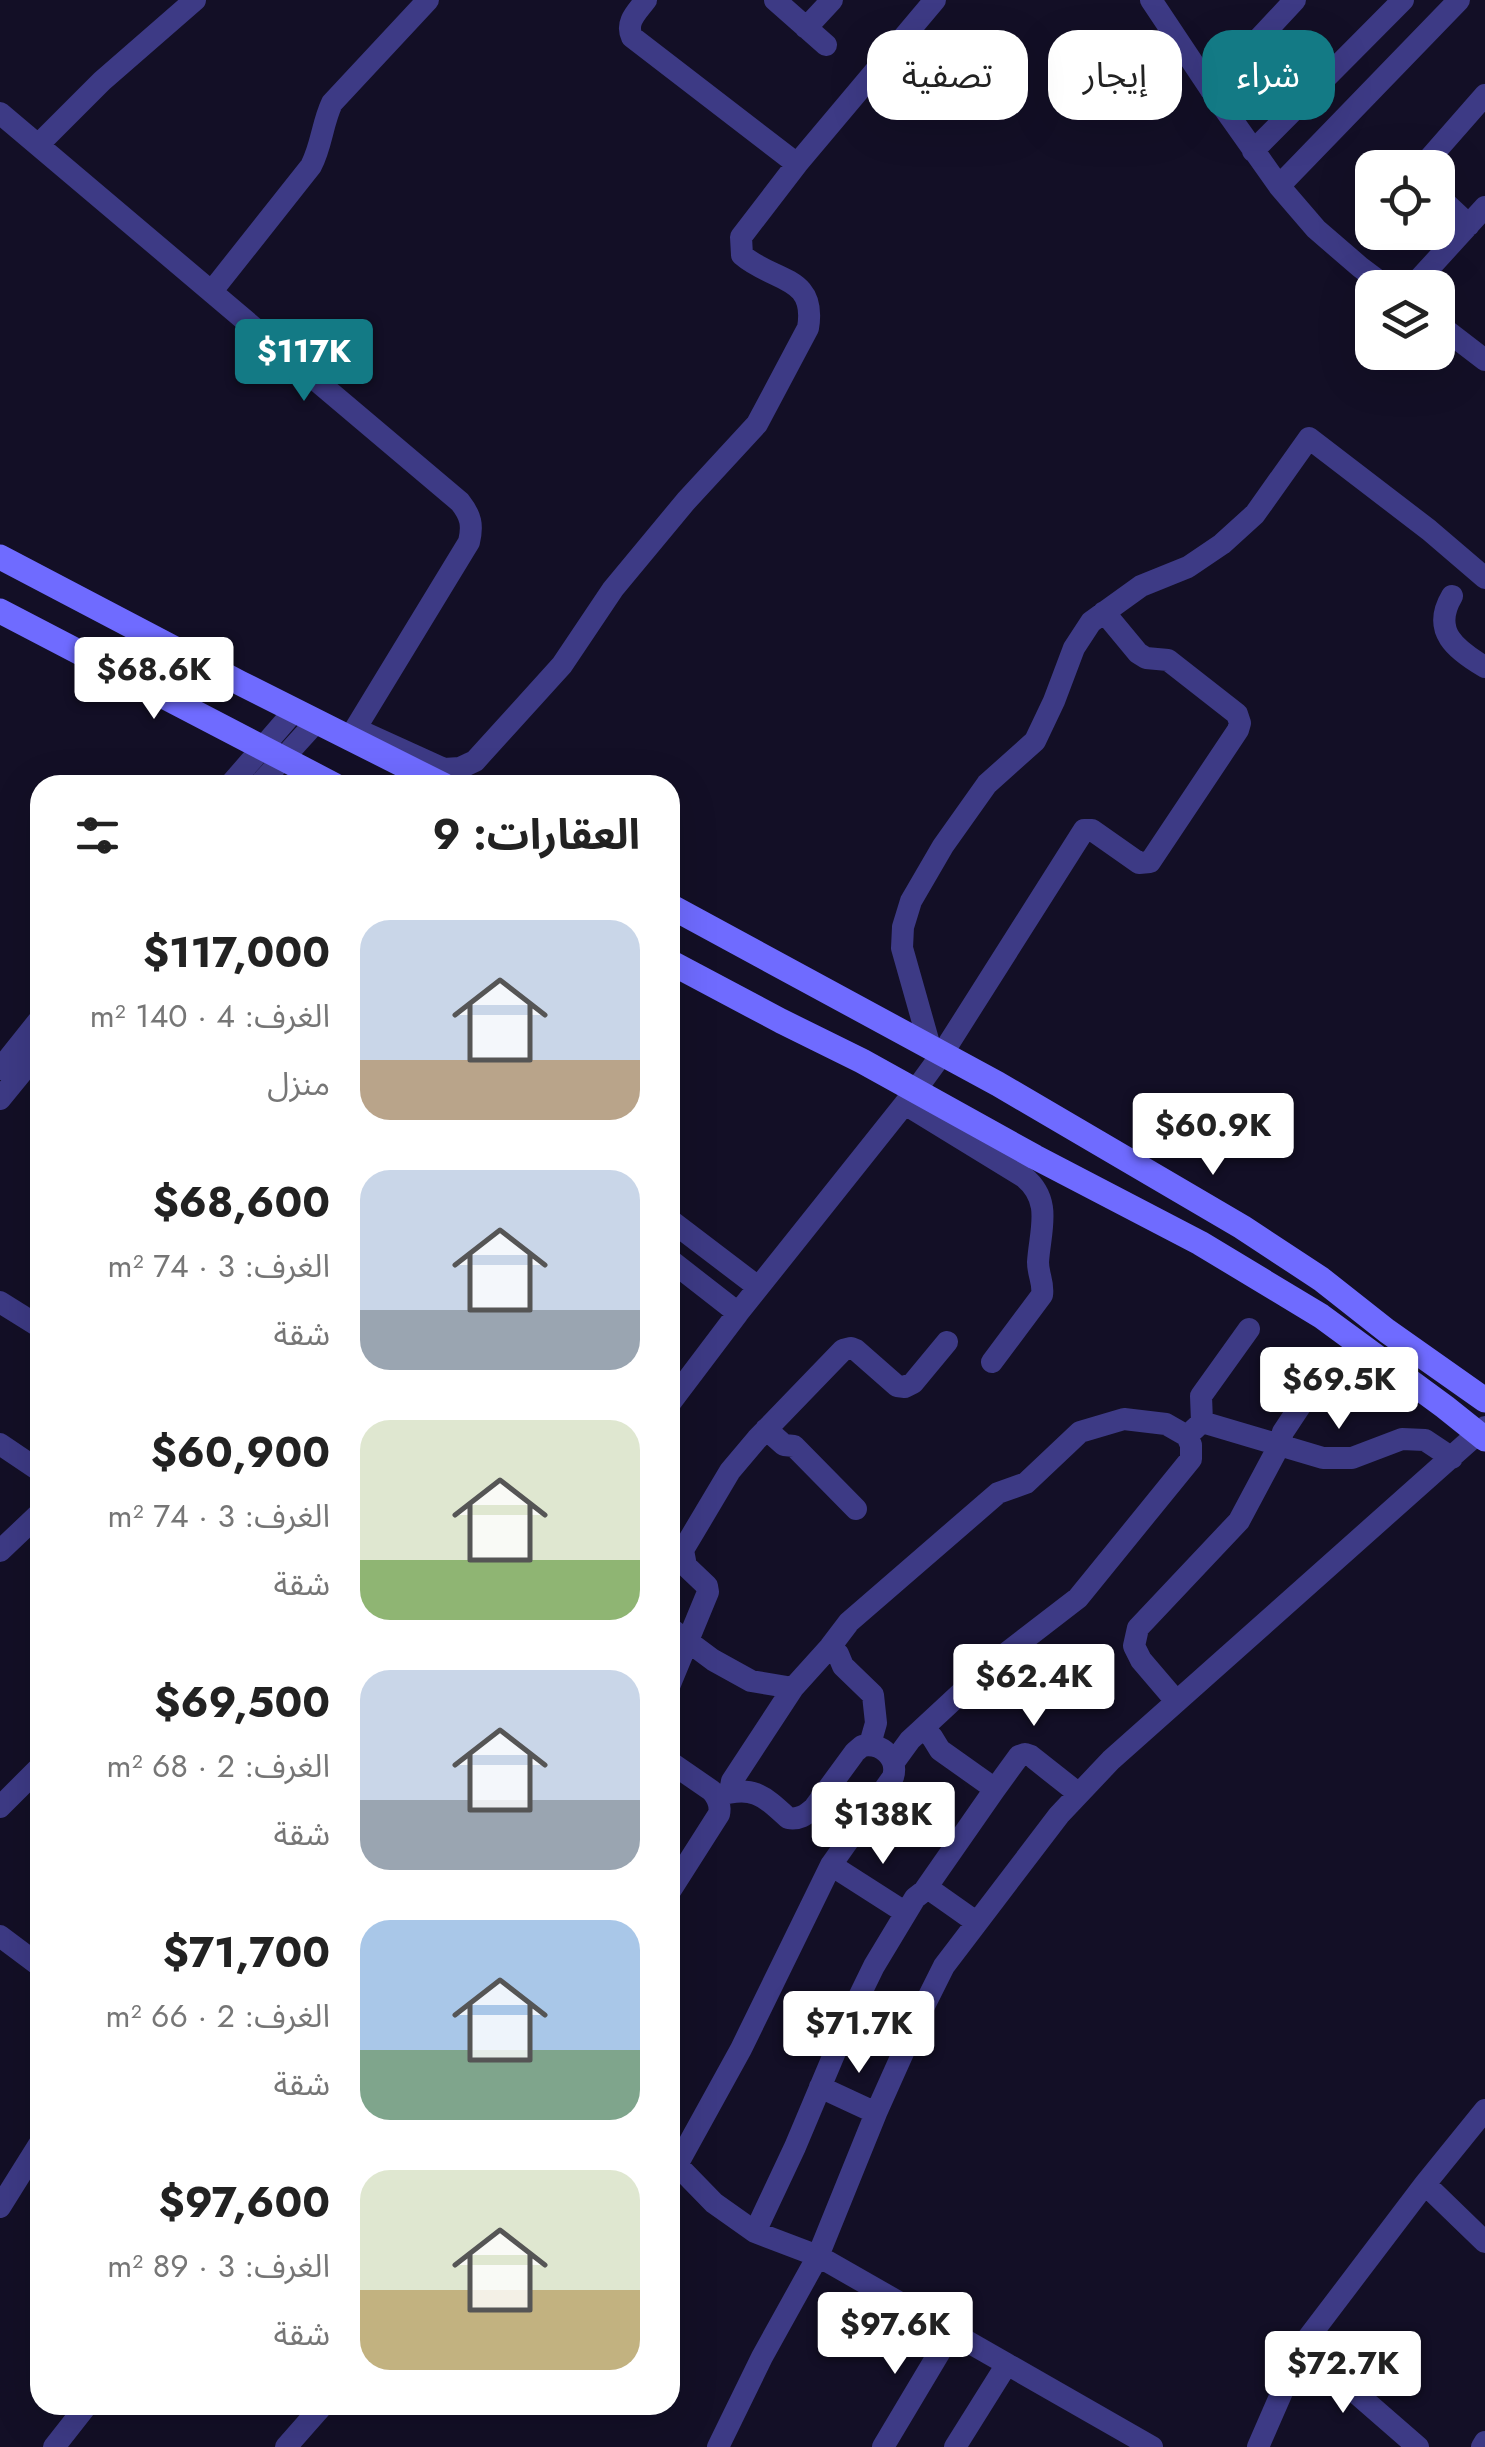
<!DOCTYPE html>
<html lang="ar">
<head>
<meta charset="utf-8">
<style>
  :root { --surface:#fff; --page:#f2f2f2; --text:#222; --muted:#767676; --accent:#137a85 }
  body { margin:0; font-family:Jost,"Noto Sans Arabic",sans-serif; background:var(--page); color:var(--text); direction:rtl; height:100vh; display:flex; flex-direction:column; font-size:38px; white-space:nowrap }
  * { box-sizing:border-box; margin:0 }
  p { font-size:32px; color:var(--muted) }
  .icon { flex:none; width:55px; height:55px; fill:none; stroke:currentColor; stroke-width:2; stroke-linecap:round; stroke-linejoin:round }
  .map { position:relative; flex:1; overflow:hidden; direction:ltr }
  .details { position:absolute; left:30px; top:775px; width:650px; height:1640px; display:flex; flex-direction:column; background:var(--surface); border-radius:30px; box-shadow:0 10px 40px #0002; direction:rtl }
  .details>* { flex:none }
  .banner { position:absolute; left:710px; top:30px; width:625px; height:90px; direction:rtl; display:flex; gap:20px }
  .buttons { position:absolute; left:1355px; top:150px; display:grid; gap:20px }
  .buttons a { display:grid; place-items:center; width:100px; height:100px; border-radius:20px; background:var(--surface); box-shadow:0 10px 40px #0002; font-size:50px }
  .price { position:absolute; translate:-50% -85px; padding:0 22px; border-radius:10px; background:#fff; color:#222; font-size:32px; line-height:65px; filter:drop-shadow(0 2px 5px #0008) }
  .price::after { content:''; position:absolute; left:50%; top:60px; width:30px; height:22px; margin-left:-15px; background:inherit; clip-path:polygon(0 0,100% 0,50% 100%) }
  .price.selected { background:var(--accent); color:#fff }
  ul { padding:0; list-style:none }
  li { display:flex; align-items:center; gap:30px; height:250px; padding:0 40px }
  li span { display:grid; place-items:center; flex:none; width:280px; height:200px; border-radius:30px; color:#555 }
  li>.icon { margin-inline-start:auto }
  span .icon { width:120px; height:120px; fill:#fffc; stroke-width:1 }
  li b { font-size:42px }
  h2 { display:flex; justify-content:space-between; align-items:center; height:120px; padding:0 40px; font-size:42px }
  .chip { padding:0 35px; border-radius:30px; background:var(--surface); box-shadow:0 10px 40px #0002; font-size:35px; line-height:90px }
  .chip.selected { background:var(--accent); color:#fff }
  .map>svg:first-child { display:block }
</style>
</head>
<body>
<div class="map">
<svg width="1485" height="2447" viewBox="0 0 1485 2447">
  <rect width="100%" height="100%" fill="#130f26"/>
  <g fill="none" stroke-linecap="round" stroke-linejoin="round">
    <!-- street -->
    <path stroke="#3d3a85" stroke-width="22" d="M 646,0 C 637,12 625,22 632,37 L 797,164
      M 775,0 L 826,45
      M 1151,0 L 1211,90 L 1279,186 L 1316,229 L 1360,267 L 1388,288
      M 806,28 L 832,0
      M 1211,90 L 1295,0
      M 0,113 L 460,502 C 471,516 473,525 469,542 L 349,739
      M 39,144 L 102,81 L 195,0
      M 1253,151 L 1403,0
      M 1421,168 L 1485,95
      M 1279,186 L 1459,0
      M 1438,196 L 1469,225
      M 1411,288 L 1485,207
      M 212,291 L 311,166 C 322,145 322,124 332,103 L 428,0
      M 1438,324 L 1485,360
      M 1452,596 C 1431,631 1456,650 1485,667
      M 367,734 L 444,769 L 460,768 L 475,761 L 562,665 L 613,589 L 686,501 L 757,424 L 808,328 C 817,275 773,282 742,255 L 741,237 L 797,164 L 935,0
      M 230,785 L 295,710
      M 259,785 L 316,722
      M 930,1047 L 902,948 L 903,927 L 911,901 L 943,846 L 987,784 L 1035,741 L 1054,701 L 1074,648 L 1091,622 L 1141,586 L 1188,567 L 1222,544 L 1255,514 L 1309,438 L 1429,530 L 1485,578
      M 0,1069 L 40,1019
      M 0,1099 L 40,1050
      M 905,1104 L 1024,1177 C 1053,1201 1040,1230 1038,1262 C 1038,1275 1044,1283 1042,1295 L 992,1362
      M 670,1220 L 758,1287
      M 670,1260 L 738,1313
      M 0,1302 L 40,1327
      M 670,1403 L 738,1313 L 915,1091 L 942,1054 L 1084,830 L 1092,830 L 1139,863 L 1150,862 L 1238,730 L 1240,723 L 1237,714 L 1168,660 L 1146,658 L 1138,653 L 1104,612
      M 1202,1422 L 1323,1458 L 1352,1458 L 1402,1439 L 1425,1440 L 1452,1458
      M 766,1429 L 784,1445 L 794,1446 L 856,1509
      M 0,1444 L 40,1471
      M 0,1551 L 40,1513
      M 670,1628 L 713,1660 L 751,1681 L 793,1688
      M 830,1647 L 838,1654 L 843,1666 L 873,1695 L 876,1723 L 870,1744
      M 670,1684 L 708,1592 L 707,1586 L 686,1566 L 683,1550 L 730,1471 L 757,1439 L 843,1350 L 851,1348 L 856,1350 L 897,1386 L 905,1387 L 913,1383 L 947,1342
      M 1176,1701 L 1141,1660 L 1134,1646 L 1138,1628 L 1239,1521 L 1279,1446 L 1283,1432 L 1324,1370
      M 922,1729 L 991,1665 L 1078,1598 L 1191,1459 L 1191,1445 L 1187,1436 L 1202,1422 L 1201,1396 L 1249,1329
      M 670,1762 L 712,1791 C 718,1798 721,1805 719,1814 L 670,1891
      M 894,1762 L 910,1740 L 922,1729 L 932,1737 L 940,1750 L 995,1789 L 924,1891
      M 995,1789 L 1019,1756 L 1025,1754 L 1031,1756 L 1079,1794
      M 730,1792 L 732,1781 L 793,1688 L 830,1647 L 849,1622 L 998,1493 L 1026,1483 L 1080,1432 L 1124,1419 L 1166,1424 L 1187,1436
      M 0,1807 L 40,1767
      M 831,1865 L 906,1913
      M 0,1936 L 40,1966
      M 820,2087 L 876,2113
      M 670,2153 L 677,2165 L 714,2203 L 755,2232 L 818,2256 L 1152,2447
      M 677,2165 L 741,2049 L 831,1865 L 893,1777 C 899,1758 881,1742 862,1746 L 855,1752 L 814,1808 C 806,1815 799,1820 788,1818 C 762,1794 752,1785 716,1796
      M 1425,2184 L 1485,2242
      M 0,2207 L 40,2143
      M 755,2232 L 795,2147 L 854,2007 L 874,1966 L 915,1898 L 924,1891 L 932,1891 L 976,1922
      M 1302,2346 L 1418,2447
      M 54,2447 L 87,2405
      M 286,2447 L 323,2405
      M 718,2447 L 762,2357 L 818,2256 L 876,2113 L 923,2008 L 944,1966 L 1059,1815 L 1111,1760 L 1485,1427
      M 883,2447 L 951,2333
      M 955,2447 L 1007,2364
      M 1258,2447 L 1302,2346 L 1425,2184 L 1485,2110
      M 1482,2447 L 1485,2442"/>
    <!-- secondary -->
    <path stroke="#6f6bff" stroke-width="25" d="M 0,557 L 240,683 L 443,785
      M 0,611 L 334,785
      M 670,906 L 998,1084 L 1242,1227 L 1321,1279 L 1387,1331 L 1485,1400
      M 670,962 L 781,1021 L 862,1061 L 1035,1157 L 1200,1243 L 1321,1316 L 1445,1407 L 1485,1439"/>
  </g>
</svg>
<div class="buttons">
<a><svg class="icon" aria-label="locate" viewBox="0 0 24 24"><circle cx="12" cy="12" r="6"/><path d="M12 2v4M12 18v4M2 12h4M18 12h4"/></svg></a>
<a><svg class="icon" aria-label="layers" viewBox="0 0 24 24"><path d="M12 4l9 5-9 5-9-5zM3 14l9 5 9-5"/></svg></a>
</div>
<b class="price selected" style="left:304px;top:404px">$117K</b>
<b class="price" style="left:154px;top:722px">$68.6K</b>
<b class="price" style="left:1213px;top:1178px">$60.9K</b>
<b class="price" style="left:1339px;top:1432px">$69.5K</b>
<b class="price" style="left:1034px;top:1729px">$62.4K</b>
<b class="price" style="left:883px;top:1867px">$138K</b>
<b class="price" style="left:859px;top:2076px">$71.7K</b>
<b class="price" style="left:895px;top:2377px">$97.6K</b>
<b class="price" style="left:1343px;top:2416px">$72.7K</b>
<div class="banner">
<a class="chip selected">شراء</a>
<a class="chip">إيجار</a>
<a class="chip">تصفية</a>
</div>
<section class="details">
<h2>العقارات: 9<svg class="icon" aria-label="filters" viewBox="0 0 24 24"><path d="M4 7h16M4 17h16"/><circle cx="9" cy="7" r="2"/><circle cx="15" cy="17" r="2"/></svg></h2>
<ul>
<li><span style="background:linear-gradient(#c9d6e8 70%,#b9a48a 0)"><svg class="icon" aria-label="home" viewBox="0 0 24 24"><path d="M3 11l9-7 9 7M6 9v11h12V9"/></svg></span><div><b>$117,000</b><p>الغرف: 4 · 140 m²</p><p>منزل</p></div></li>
<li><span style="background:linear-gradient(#c9d6e8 70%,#9aa5b1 0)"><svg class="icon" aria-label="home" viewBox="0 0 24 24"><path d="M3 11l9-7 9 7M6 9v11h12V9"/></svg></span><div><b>$68,600</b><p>الغرف: 3 · 74 m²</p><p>شقة</p></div></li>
<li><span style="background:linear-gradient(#dfe7d0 70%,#8fb573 0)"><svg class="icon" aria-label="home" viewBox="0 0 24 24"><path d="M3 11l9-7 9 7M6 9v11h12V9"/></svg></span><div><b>$60,900</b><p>الغرف: 3 · 74 m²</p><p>شقة</p></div></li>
<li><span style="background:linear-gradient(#c9d6e8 65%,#9aa5b1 0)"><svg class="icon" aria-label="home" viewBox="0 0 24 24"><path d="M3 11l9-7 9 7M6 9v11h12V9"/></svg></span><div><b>$69,500</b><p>الغرف: 2 · 68 m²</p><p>شقة</p></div></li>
<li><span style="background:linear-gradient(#a9c7e8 65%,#7fa58c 0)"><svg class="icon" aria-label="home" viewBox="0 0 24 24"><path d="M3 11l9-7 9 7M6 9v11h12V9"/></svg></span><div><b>$71,700</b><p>الغرف: 2 · 66 m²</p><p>شقة</p></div></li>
<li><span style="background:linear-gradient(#dfe7d0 60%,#c2b280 0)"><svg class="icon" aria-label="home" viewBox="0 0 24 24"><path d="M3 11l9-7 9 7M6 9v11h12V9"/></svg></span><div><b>$97,600</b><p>الغرف: 3 · 89 m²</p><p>شقة</p></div></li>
</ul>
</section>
</div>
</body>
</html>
